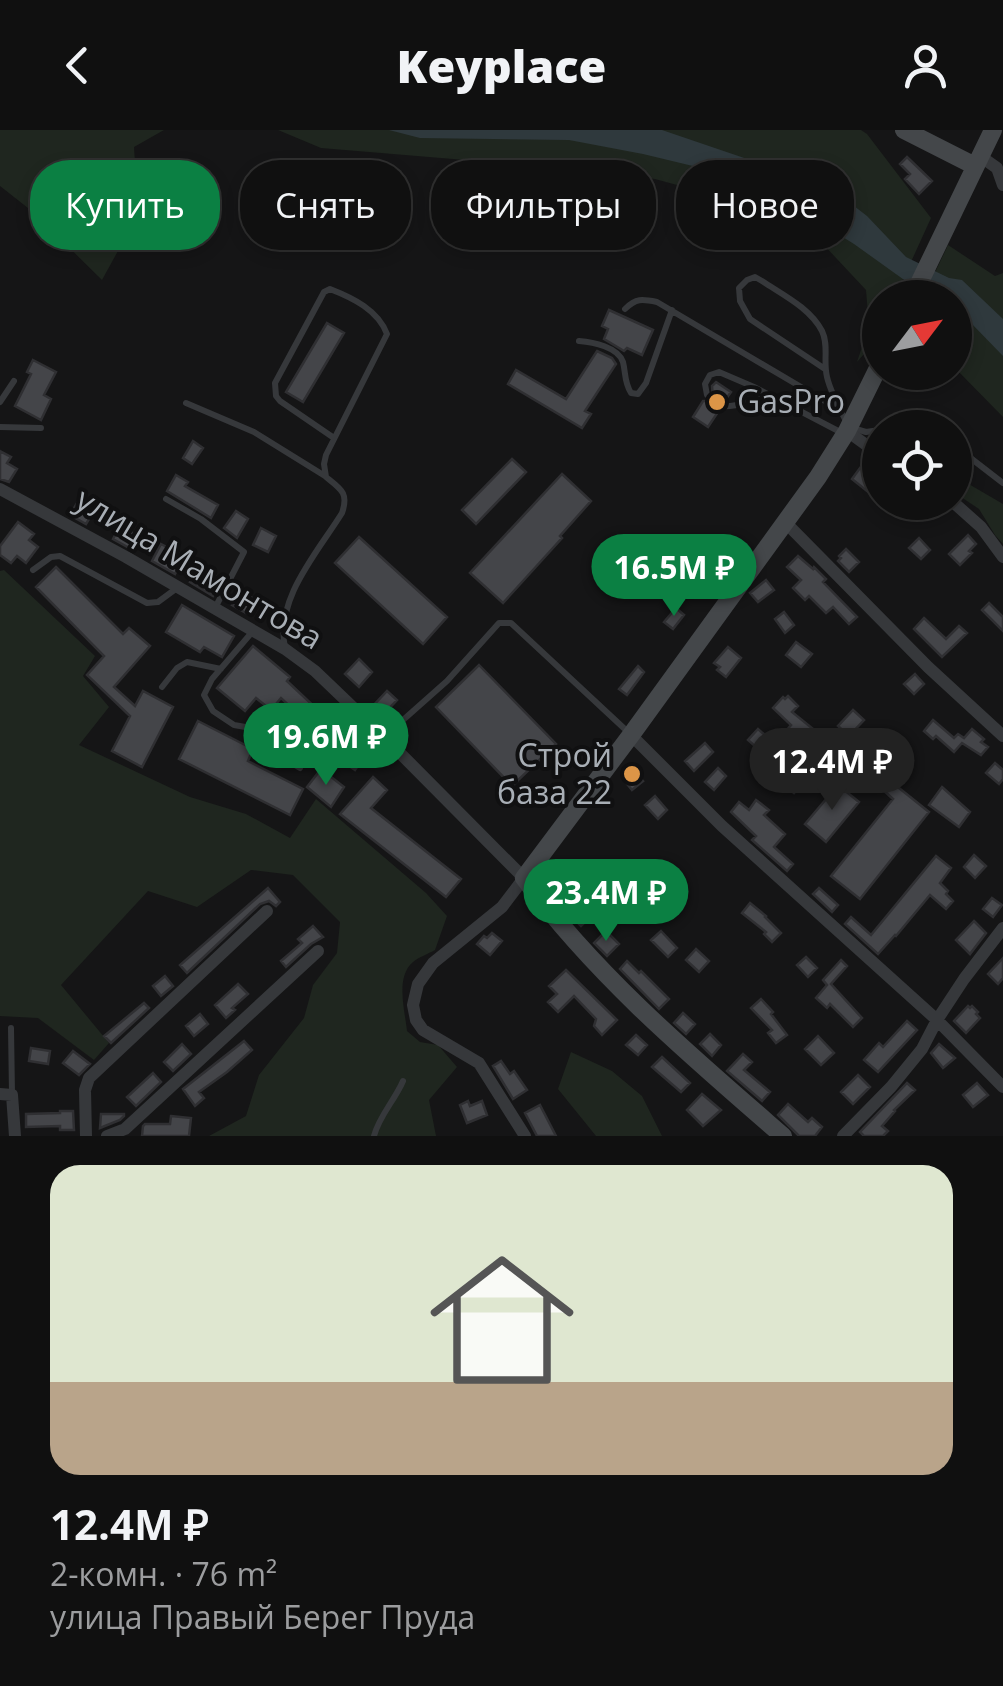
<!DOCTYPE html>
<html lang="ru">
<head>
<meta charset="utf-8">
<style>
  :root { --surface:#101010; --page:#191919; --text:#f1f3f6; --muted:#9c9d9f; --line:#303030; --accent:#0b8043 }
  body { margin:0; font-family:"Open Sans",sans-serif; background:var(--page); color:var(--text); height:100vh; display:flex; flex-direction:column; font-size:38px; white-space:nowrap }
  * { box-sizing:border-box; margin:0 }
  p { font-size:32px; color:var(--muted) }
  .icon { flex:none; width:55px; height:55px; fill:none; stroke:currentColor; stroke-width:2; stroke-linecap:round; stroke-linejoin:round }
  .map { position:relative; height:1006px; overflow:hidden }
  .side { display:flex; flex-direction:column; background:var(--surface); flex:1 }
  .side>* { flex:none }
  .hud { position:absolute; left:30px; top:30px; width:945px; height:90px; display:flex; gap:20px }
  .needle { width:65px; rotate:58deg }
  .fabs { position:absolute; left:862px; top:150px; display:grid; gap:20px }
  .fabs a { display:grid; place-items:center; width:110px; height:110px; border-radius:50%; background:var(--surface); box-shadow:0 5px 15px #0003,0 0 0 2px var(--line); font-size:50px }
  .price { position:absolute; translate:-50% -85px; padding:0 22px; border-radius:35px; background:var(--accent); color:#fff; font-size:32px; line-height:65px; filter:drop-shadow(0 2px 5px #0008) }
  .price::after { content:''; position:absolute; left:50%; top:60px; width:30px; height:22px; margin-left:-15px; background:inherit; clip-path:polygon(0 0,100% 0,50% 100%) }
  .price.active { background:#222; color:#fff }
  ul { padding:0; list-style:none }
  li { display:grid; align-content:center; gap:20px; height:530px; padding:0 50px }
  li span { display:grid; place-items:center; height:310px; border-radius:30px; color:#555 }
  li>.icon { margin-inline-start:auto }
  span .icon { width:180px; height:180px; fill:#fffc; stroke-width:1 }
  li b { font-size:42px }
  .pill { padding:0 35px; border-radius:40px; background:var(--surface); box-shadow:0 5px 15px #0003,0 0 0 2px var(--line); font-size:35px; line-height:90px }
  .pill.active { background:var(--accent); color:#fff }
  header { display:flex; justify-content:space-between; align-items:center; height:130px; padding:0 50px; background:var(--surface); font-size:45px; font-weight:800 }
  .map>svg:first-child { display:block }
</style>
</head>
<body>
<header><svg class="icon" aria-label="back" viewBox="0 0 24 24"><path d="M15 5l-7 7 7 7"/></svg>Keyplace<svg class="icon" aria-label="person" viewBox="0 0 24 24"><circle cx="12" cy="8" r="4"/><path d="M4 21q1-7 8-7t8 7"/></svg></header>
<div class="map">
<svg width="1003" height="1006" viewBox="0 0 1003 1006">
  <rect width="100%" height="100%" fill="#151516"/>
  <!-- green -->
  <path fill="#1f261f" d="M 0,0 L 164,0 L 134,17 L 138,81 L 124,110 L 102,150 L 33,82 L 0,56 Z
    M 278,0 L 861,0 L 867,4 L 931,88 L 895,167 L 880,168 C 880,206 883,203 857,232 L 869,196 L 866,160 L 822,113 L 743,73 L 655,49 L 550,37 L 321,18 Z
    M 948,115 L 995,146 L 1003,143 L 1003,287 L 955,238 L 955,168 L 923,168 Z
    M 955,346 L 1003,374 L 1003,414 L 995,405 L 979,379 L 955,363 Z
    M 4,440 L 95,526 L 83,546 L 109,577 L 79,615 L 190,667 L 246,684 L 290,708 L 316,669 L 426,763 L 447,786 L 435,820 C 428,824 419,827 413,832 C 395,847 405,881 407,901 L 420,912 L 438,915 L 457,937 L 429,970 L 436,1006 L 209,1006 L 246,986 L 259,945 L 304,888 L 313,855 L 337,823 L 340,792 L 293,745 L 251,740 L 197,777 L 148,761 L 61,855 L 109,913 L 94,930 L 38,888 L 0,886 L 0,441 Z
    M 571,922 L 612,941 L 642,966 L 662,1006 L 596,1006 L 558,959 Z"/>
  <!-- water -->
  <path fill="#2f393d" d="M 389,0 L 662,0 L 794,45 L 845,69 L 867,86 L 906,127 L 949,148 L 962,150 L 1003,189 L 1003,226 L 970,192 L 955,185 L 955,168 L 928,167 L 854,114 L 751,50 L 643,24 L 569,10 L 420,8 Z"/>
  <!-- building -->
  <path fill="#444549" stroke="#2f2f32" stroke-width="2.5" d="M 907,27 L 932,51 L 919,64 L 905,49 L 910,44 L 900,34 Z
    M 609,180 L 653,200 L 642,225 L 627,218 L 624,221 L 604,209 L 608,199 L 602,196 Z
    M 327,193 L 344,203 L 303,272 L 286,262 Z
    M 597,221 L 612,228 L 616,234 L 585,281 L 591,284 L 582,298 L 508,254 L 516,240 L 566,269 Z
    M 33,230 L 56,242 L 44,265 L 51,269 L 41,290 L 15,276 L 31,244 L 27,242 Z
    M 905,242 L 935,242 L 927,256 Z
    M 716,252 L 731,262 L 726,269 L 717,272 L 715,277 L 718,282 L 708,297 L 693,287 L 703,271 L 709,271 L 713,268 L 712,256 Z
    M 193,311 L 203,318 L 192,334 L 183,328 Z
    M 0,321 L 11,327 L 7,333 L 17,339 L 9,352 L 0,349 Z
    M 512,329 L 526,342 L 476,394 L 462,380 Z
    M 860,338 L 880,354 L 872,365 L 852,349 Z
    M 562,344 L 591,371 L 560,406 L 562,408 L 503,473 L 470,443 Z
    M 176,345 L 188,352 L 185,356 L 218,375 L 211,388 L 167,361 Z
    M 80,368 L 94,381 L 86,394 L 70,385 Z
    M 236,381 L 248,389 L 237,408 L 224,398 Z
    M 18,392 L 34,404 L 29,410 L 38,417 L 26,433 L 17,426 L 11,433 L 0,425 L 0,416 Z
    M 120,396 L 140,407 L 133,420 L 113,409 Z
    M 261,398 L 276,406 L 268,422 L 253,415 Z
    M 968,405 L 976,414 L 969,421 L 972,423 L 960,435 L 949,424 Z
    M 359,407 L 447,487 L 423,514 L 335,433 Z
    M 919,408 L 930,420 L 921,429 L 909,418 Z
    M 161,414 L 184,426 L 175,444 L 152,431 Z
    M 846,419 L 859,432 L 849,442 L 838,431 L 841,428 L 839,426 Z
    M 798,426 L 813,439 L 814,437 L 826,449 L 823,452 L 857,487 L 849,494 L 833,477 L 826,483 L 809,466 L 805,470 L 793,458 L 801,450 L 787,437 Z
    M 56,437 L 123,504 L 129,498 L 150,516 L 114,557 L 135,576 L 143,561 L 173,577 L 142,637 L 112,621 L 130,586 L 87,545 L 104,526 L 36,457 Z
    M 199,437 L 222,450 L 213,466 L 190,452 Z
    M 766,450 L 774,460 L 758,472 L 750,463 Z
    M 240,461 L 254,469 L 246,483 L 232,475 Z
    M 989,473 L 1003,487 L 1003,501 L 982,480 Z
    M 182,475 L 234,506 L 222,527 L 204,517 L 200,522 L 166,502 Z
    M 676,478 L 684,485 L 673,499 L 664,492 Z
    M 784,482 L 794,495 L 785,503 L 775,489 Z
    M 924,488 L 946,509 L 959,496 L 967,503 L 942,527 L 914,499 Z
    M 796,512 L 812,524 L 801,537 L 786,525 Z
    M 253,516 L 290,547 L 287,551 L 335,596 L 324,608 L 281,568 L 271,580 L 256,568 L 245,581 L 217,558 Z
    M 728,517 L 741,528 L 726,547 L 717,540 L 720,537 L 714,533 Z
    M 359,529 L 372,542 L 359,557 L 345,544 Z
    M 479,535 L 556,614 L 512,656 L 436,577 Z
    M 638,536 L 644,542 L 627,565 L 619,559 Z
    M 915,544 L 924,554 L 914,564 L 904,554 Z
    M 387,561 L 397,570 L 381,587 L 371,578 Z
    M 788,566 L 798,576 L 792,582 L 818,603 L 815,607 L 830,620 L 794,663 L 778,650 L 773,656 L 753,639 L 765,625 L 748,610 L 758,599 L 775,614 L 791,595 L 773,578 L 783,567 L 785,569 Z
    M 853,580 L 864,590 L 849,606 L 838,596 Z
    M 933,590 L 954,608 L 958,604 L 964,608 L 972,599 L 984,609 L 981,612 L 988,617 L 981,625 L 962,613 L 954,622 L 936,606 L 933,609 L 924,601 Z
    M 198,591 L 253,619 L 248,631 L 303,659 L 290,685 L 179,629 Z
    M 340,611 L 364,627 L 355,640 L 332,624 Z
    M 705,613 L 713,622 L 694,641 L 685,631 Z
    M 995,633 L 1003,640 L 1003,649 L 999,654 L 986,643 Z
    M 718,638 L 726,646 L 714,660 L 705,652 Z
    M 321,639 L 344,657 L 331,677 L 307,657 Z
    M 633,640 L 643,651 L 632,660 L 623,649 Z
    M 373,647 L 387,660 L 371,678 L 461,749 L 446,767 L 340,684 Z
    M 889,650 L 929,682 L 860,769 L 831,746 L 893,669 L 882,659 Z
    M 838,655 L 859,672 L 826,712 L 805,694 Z
    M 942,657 L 970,682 L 959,697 L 929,675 Z
    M 655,666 L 667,680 L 658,689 L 645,675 Z
    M 756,670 L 769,680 L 764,685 L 785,704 L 774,717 L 793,734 L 787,741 L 752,710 L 756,706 L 731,682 L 739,672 L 749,680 Z
    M 974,725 L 986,736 L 975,748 L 964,737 Z
    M 936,726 L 951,738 L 940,753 L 948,761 L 946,764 L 953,771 L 946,779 L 930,765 L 896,806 L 895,805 L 878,824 L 845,794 L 851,787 L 871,805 Z
    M 633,740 L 645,753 L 631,765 L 619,751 Z
    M 268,758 L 280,772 L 276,776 L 269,771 L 260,774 L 187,843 L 180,835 Z
    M 819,758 L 838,775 L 832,782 L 813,764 Z
    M 992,768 L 1002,775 L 993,787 L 983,779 Z
    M 586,770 L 596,781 L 581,796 L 570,785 Z
    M 750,773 L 766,786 L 765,787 L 781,803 L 772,812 L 764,804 L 766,802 L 742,783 Z
    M 974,791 L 986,803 L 970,824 L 956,810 Z
    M 313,796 L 323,807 L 311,814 L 286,837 L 281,831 L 302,813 L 298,809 Z
    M 606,801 L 619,814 L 607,826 L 594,813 Z
    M 661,801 L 677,818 L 668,827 L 651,810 Z
    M 492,803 L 502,811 L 490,825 L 477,814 L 484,806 L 487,808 Z
    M 696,819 L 709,831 L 699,842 L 686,830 Z
    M 806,827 L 817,838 L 808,847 L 797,835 Z
    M 1003,828 L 1003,848 L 998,854 L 988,844 Z
    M 841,830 L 847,836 L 831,854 L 862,888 L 853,897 L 830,874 L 827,878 L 816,868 L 827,855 L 823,850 Z
    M 627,831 L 639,843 L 641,841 L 669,869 L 659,879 L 620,839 Z
    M 566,840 L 617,890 L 602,905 L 594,896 L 596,889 L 574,866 L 558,882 L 548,872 L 557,864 L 549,856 Z
    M 165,846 L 173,856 L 161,866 L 153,856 Z
    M 238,854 L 248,864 L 232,878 L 235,880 L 226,888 L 215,875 Z
    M 761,869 L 773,882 L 771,884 L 787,905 L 776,913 L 768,903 L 772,900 L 751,878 Z
    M 144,873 L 149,878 L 111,913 L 104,906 Z
    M 968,876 L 970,878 L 972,876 L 978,882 L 976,884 L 980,888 L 966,903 L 954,891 Z
    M 683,883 L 695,894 L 686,904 L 674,893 Z
    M 200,884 L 208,894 L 194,906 L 186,896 Z
    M 907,891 L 917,900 L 878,942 L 864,930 L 879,913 L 883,917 Z
    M 710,904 L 721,915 L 712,926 L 700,914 Z
    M 636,905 L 647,915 L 638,925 L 626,915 Z
    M 818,906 L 834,923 L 821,935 L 805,919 Z
    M 244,911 L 252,920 L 227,942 L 199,962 L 204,968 L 195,976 L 183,959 Z
    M 182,914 L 191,924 L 173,941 L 164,932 Z
    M 939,914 L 955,928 L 943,938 L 931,923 Z
    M 31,918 L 50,921 L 48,934 L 29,931 Z
    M 73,921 L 90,934 L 79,945 L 63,933 Z
    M 743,924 L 752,932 L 744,940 L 770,962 L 762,971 L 727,941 Z
    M 662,927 L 690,953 L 681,962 L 652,937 Z
    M 501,931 L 510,944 L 514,941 L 527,960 L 513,969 L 493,936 Z
    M 153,943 L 161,952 L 136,976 L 127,967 Z
    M 858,945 L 870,957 L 853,974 L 841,962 Z
    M 907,953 L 915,960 L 894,980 L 895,981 L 882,996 L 888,1001 L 883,1006 L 864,1006 L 860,1002 Z
    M 977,953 L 988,965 L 973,977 L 963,965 Z
    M 702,964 L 721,980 L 703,996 L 687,980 Z
    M 468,971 L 470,976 L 482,971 L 487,985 L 467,993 L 460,975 Z
    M 788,974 L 808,992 L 812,988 L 822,997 L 815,1006 L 799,1006 L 778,985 Z
    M 540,975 L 556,1006 L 537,1006 L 525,983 Z
    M 60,981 L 73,981 L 74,1000 L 60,1000 L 60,996 L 26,997 L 26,984 L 60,983 Z
    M 101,984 L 124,984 L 124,986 L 120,990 L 100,998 Z
    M 171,986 L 191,988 L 189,1006 L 142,1006 L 143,996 L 145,994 L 170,994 Z"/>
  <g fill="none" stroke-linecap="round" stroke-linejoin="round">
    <!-- service -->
    <path stroke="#36383b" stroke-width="6" d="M 625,179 C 636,168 642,169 657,172 L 840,280
      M 579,211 C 593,212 618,217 623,232 C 626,244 624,252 631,263 L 638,264 L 646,253 L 672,180
      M 825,239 L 750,189 L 740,171 L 739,158 L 747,150 L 755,147 L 762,151 C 783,165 810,178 822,201 C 829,215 823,231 827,247 C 831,264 841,281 849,297 L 866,302 L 880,300
      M 707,265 L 705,254 L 710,245 L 719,242 L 754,257 L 844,304
      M 0,272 L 14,251
      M 186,273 L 254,302 L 325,346
      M 722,276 C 738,278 754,268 770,268
      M 0,297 L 41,298
      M 888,298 L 911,284 L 922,287 L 934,298
      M 955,316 L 1003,353
      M 166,369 L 201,389 L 244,422 L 215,478
      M 33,440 L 51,427 L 60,426 L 147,473 L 158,472 L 177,458
      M 253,501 L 212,549 L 204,565 L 213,581 L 234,595 L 251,598 L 283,628 L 300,638
      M 285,518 C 275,469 317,423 342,383 C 349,363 341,359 326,347 L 324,334 L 326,325 L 387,204 C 378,180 353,168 330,159 L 324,162 L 275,253 L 276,266 L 280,271 L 334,308
      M 162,557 L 177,538 L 187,532 L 221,539
      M 385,606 L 447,551 L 499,493 L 511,493 L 628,602
      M 11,898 L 12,964
      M 374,1006 C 379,986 395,970 403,951"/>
    <!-- minor -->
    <path stroke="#36383b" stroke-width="12" d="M 980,26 L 997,38 L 1003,55
      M 847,301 L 880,325
      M 0,359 L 126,427 L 285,519 L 315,541 L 384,607 L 524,748 L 502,777 L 433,833 L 418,854 L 413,875 L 416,890 L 423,900 L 479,933 L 525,1006
      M 953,372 L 981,397 L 1003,427
      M 785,392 L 928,537 L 1003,606
      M 631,605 L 722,696 L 937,890 L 1003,957
      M 0,964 L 12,965 L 15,1006
      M 86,1006 L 85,960 L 89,948 L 267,781
      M 107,1006 L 125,999 L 318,821
      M 843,1006 L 891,957 L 922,919 L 937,890 L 964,849 L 1003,798"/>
    <!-- secondary -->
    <path stroke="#44474a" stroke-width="18" d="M 904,0 L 975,36
      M 912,168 L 993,0
      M 783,1006 C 692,927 596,846 524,748 L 631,605 L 818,347 L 847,301 L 880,234"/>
  </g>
  <!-- markers -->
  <g fill="#dc9547" stroke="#101011" stroke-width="4">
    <circle cx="717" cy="272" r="10"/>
    <circle cx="632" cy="644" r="10"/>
  </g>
  <g text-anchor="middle" stroke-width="8" stroke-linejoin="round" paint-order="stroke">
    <!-- poi labels -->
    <g font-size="32" fill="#a8aeb5" stroke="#101011" text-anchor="start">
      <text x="737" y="283">GasPro</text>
      <text x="612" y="637" text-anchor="end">Строй<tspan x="612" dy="37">база 22</tspan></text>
    </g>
    <!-- street labels -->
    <g font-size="32" fill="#a8aeb5" stroke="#101011">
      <text transform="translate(199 439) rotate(31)" y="11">улица Мамонтова</text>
    </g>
  </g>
</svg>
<div class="fabs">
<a><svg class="needle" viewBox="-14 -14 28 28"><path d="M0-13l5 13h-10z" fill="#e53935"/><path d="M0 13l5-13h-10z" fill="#9c9d9f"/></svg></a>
<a><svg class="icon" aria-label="locate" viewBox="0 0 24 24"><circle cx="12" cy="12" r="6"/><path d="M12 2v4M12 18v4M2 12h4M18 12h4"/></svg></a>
</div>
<b class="price" style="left:674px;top:489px">16.5M ₽</b>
<b class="price" style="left:326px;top:658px">19.6M ₽</b>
<b class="price active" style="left:832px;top:683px">12.4M ₽</b>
<b class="price" style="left:606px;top:814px">23.4M ₽</b>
<div class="hud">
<a class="pill active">Купить</a>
<a class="pill">Снять</a>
<a class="pill">Фильтры</a>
<a class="pill">Новое</a>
</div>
</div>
<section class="side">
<ul>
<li><span style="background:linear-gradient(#dfe7d0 70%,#b9a48a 0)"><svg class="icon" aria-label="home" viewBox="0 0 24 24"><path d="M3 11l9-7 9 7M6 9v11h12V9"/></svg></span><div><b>12.4M ₽</b><p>2-комн. · 76 m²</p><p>улица Правый Берег Пруда</p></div></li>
</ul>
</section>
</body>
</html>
